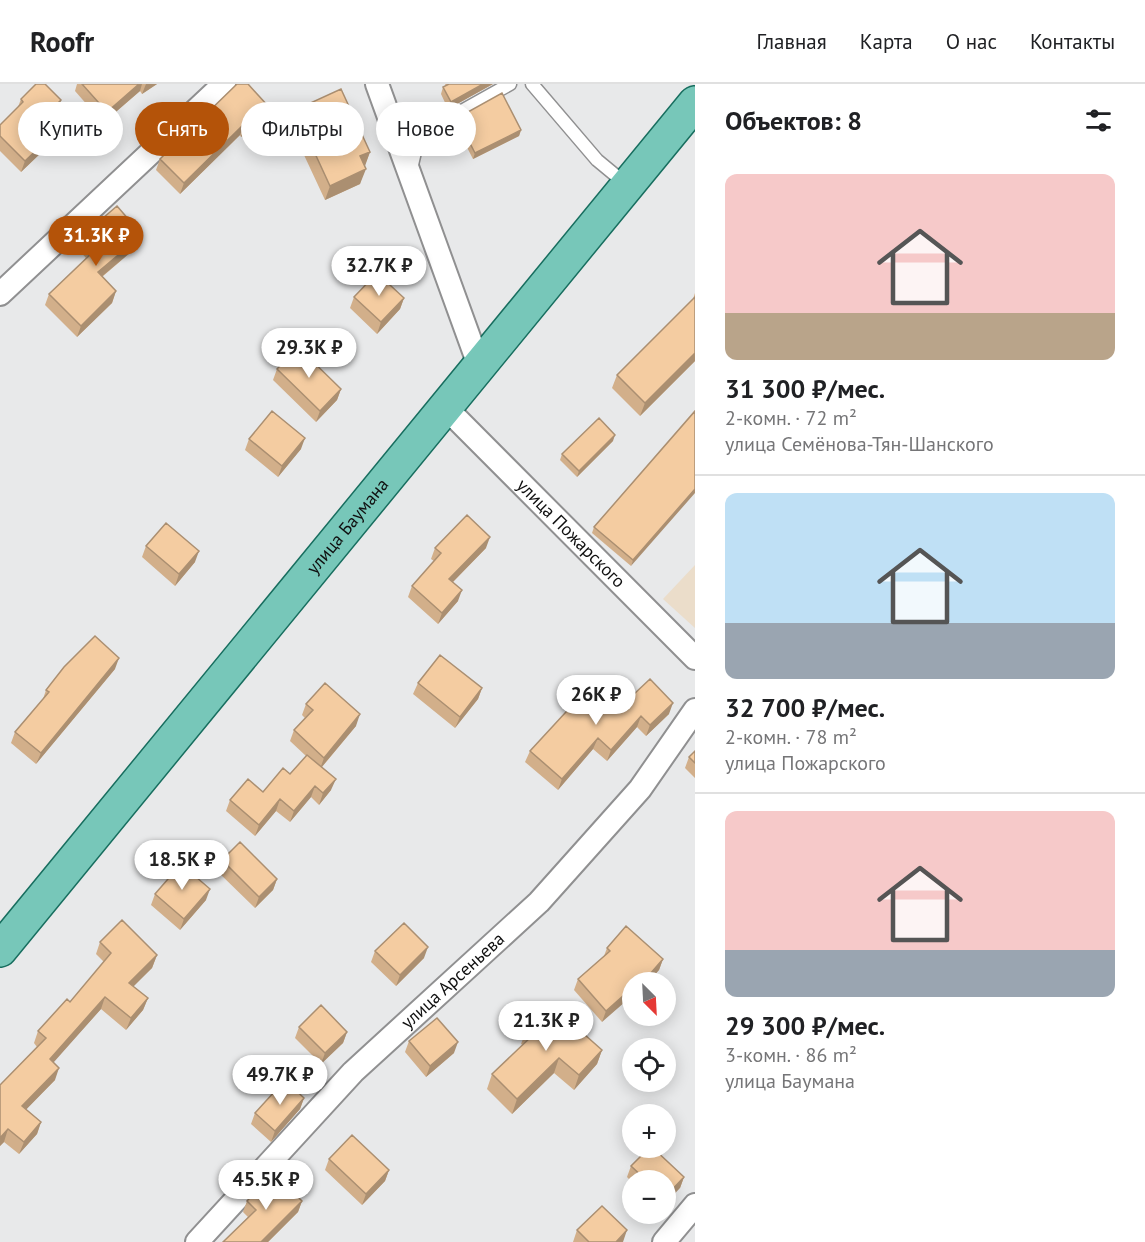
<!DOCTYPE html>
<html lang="ru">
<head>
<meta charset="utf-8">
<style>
  :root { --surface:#fff; --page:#f2f2f2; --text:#202124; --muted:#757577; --line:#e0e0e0; --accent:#b45309 }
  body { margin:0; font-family:"PT Sans",sans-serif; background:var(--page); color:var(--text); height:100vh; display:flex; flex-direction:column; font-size:22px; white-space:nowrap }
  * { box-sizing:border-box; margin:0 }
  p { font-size:20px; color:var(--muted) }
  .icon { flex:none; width:33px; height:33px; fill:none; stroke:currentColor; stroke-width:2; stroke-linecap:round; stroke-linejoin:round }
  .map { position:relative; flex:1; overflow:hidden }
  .side { display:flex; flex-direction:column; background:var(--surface); width:450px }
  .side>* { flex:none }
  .guide { position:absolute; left:18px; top:18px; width:570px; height:54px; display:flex; gap:12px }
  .needle { width:39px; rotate:156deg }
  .fabs { position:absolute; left:622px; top:888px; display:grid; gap:12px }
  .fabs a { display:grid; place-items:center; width:54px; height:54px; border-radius:50%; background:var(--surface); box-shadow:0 3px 15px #0003; font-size:30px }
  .price { position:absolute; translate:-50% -51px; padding:0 14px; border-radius:21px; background:#fff; color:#222; font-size:20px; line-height:39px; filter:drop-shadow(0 2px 3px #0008) }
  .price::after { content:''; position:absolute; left:50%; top:36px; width:18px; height:14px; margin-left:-9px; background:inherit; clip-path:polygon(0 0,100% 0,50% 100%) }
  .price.active { background:var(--accent); color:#fff }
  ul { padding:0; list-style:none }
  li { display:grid; align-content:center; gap:12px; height:318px; padding:0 30px }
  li+li { border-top:2px solid var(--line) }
  li span { display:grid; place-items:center; height:186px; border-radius:12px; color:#555 }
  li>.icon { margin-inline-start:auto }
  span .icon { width:108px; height:108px; fill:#fffc; stroke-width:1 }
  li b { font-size:26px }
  h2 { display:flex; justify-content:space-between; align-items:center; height:72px; padding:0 30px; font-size:26px }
  .tag { padding:0 21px; border-radius:27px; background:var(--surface); box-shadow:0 3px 15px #0003; font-size:21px; line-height:54px }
  .tag.active { background:var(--accent); color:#fff }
  header { display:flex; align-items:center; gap:36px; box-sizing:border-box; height:84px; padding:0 30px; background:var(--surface); border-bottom:2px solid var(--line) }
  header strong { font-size:28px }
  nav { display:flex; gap:33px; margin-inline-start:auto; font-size:21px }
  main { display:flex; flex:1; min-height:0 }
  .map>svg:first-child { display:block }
</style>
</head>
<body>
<header>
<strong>Roofr</strong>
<nav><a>Главная</a><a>Карта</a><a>О нас</a><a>Контакты</a></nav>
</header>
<main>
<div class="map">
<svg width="695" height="1158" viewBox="0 0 695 1158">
  <rect width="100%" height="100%" fill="#e8e9ea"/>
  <!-- medical -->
  <path fill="#ebddca" d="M 695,481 L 695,544 L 663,515 Z"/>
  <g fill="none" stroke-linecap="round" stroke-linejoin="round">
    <defs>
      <path id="service" d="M 532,0 L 597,76 L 626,100
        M 411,85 L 419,51 L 510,0"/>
      <g id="minor">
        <path d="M 377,0 L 479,281"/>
        <path d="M 0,210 L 224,0"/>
        <path id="s1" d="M 446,324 L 695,574"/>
        <path id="s2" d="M 197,1158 L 353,988 L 539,818 L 640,705 L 695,626"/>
        <path d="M 664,1158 L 695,1121"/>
      </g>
      <g id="primary">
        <path id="s3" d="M 0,866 L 695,19"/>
      </g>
    </defs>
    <!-- service casing -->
    <use href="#service" stroke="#909091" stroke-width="15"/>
    <!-- minor casing -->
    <use href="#minor" stroke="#909091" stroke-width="26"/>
    <!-- primary casing -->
    <use href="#primary" stroke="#186e5f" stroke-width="36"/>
    <!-- service -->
    <use href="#service" stroke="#fff" stroke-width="12"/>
    <!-- minor -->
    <use href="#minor" stroke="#fff" stroke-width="22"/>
    <!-- primary -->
    <use href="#primary" stroke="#77c7b9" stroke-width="33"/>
  </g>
  <!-- wall -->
  <path fill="#d2af8a" d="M 77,0 L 157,0 L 142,10 L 140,7 L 103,39 L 75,7 Z
    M 237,0 L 264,33 L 241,53 L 240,51 L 180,110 L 156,86 L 160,75 Z
    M 445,0 L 493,0 L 448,25 L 441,10 L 443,3 L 446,2 Z
    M 21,15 L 61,16 L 57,27 L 39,44 L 45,65 L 21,88 L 0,67 L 0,41 L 18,23 Z
    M 295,26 L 370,68 L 364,83 L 360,100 L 325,116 L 290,41 Z
    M 457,34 L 521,46 L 519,52 L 473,75 L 455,40 Z
    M 81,153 L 138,162 L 102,193 L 116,207 L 112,219 L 77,253 L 45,221 L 49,210 L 86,174 L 77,164 Z
    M 695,209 L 695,277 L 640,332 L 612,304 L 617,291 L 693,215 Z
    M 354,213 L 404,214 L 400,225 L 377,250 L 350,224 Z
    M 277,285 L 341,305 L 337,316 L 316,338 L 273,296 Z
    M 695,327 L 631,482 L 592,449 L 594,443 Z
    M 249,355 L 301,365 L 278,393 L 245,366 Z
    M 613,357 L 577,393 L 560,376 L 562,370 Z
    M 146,462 L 195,478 L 175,502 L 142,473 Z
    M 435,464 L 486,464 L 453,498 L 458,517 L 438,540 L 408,513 L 412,502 L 434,477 L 431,475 Z
    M 115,585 L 36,680 L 11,659 L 15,648 L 43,615 L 46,606 Z
    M 418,599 L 482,604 L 478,615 L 455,644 L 413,610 Z
    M 306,620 L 356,642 L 322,683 L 331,706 L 319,721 L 311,713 L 290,738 L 276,727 L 255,752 L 226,727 L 230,716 L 263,708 L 290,690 L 306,672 L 290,657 L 294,646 L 305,634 L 302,631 Z
    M 616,627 L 669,630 L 646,652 L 637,643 L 607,677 L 593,665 L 558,706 L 525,678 L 530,667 Z
    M 695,667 L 695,694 L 685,684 L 689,673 Z
    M 222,776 L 277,795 L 273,806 L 255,824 L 218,788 Z
    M 155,810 L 206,816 L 180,846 L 151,821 Z
    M 100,858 L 157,871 L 152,884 L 133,902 L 148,914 L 143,926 L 126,946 L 101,925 L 53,978 L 55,996 L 26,1025 L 41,1038 L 37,1050 L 19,1070 L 4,1058 L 0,1062 L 0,1001 L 37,963 L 34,959 L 38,947 L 70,918 L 104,878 L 96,870 Z
    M 607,864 L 663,875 L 659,886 L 648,898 L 633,898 L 602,938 L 574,906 L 578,895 L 604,872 Z
    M 375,867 L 424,874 L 396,902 L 371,878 Z
    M 299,943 L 347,948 L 343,959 L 321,980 L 295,954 Z
    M 527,945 L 602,966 L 597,980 L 574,1006 L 554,989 L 512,1030 L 487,1005 L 492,990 L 523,961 L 521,960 Z
    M 409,957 L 454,969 L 426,993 L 405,968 Z
    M 304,1014 L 300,1025 L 271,1058 L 251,1040 L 255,1029 Z
    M 329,1075 L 389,1086 L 385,1097 L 362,1121 L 325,1086 Z
    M 631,1082 L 684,1093 L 680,1104 L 666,1096 L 633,1096 L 633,1099 L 627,1093 Z
    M 247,1117 L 302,1117 L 298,1128 L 268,1158 L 223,1158 L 248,1133 L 243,1128 Z
    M 577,1146 L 623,1158 L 573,1158 Z"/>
  <!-- shaded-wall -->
  <path fill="#ab8f71" d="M 139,0 L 142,0 L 140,7 L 103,39 L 107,28 Z
    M 146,0 L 157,0 L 142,10 Z
    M 483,0 L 493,0 L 448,25 L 451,18 Z
    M 61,16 L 57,27 L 32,52 L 36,41 Z
    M 268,22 L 264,33 L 241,53 L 245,41 Z
    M 244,40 L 240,51 L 180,110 L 184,99 Z
    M 521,46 L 519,52 L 473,75 L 475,69 Z
    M 49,54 L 45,65 L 21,88 L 25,77 Z
    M 370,68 L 365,82 L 354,87 L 360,72 Z
    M 366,85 L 360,100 L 325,116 L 330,102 Z
    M 142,151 L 138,162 L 93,200 L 98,188 Z
    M 116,207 L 112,219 L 77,253 L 81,242 Z
    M 404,214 L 400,225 L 377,250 L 381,238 Z
    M 695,269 L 695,277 L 640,332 L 645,319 Z
    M 341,305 L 337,316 L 316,338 L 320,327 Z
    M 615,351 L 613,357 L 577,393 L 579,387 Z
    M 305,354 L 301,365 L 278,393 L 282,382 Z
    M 695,405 L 695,409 L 631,482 L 633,476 Z
    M 490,453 L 486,464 L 445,506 L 449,495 Z
    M 199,467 L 195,478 L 175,502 L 179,490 Z
    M 462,506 L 458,517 L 438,540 L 442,529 Z
    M 119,574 L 115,585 L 36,680 L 41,669 Z
    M 482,604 L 478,615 L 455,644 L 460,633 Z
    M 673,619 L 669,630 L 646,652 L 650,641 Z
    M 360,630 L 356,642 L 320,685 L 324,674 Z
    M 641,632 L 637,643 L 607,677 L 611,666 Z
    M 598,654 L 593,665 L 558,706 L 562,695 Z
    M 336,695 L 331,706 L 319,721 L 323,709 Z
    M 315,702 L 311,713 L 290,738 L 294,727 Z
    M 280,715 L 276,727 L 255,752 L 259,741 Z
    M 277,795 L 273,806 L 255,824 L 259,813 Z
    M 210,805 L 206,816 L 180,846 L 184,835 Z
    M 428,863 L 424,874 L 396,902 L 400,891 Z
    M 157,871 L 152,884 L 125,911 L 129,899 Z
    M 663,875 L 659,886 L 648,898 L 643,898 Z
    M 633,903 L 633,911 L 602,938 L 606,927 Z
    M 105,913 L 101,925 L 46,987 L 50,975 Z
    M 148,914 L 143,926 L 126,946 L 131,934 Z
    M 347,948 L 343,959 L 321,980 L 325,969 Z
    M 458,958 L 454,969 L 426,993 L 430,982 Z
    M 602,966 L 597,980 L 574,1006 L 579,991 Z
    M 559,974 L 554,989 L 512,1030 L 517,1015 Z
    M 59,984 L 55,996 L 18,1034 L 22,1022 Z
    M 304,1014 L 300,1025 L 271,1058 L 275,1047 Z
    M 41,1038 L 37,1050 L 19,1070 L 24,1058 Z
    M 8,1045 L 4,1058 L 0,1062 L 0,1054 Z
    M 389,1086 L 385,1097 L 362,1121 L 366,1110 Z
    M 684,1093 L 680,1104 L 666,1119 L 666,1112 Z
    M 302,1117 L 298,1128 L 268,1158 L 261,1158 Z
    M 627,1146 L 623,1158 L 616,1158 Z"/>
  <!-- building -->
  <path fill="#f4cca1" stroke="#ab8f71" stroke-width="1.5" d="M 36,0 L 45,0 L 61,16 L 36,41 L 49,54 L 25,77 L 0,52 L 0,41 L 23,18 L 21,15 Z
    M 82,0 L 139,0 L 107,28 Z
    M 237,0 L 248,0 L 268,22 L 245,41 L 244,40 L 184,99 L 160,75 Z
    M 449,0 L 483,0 L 451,18 L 443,3 Z
    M 341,5 L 370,68 L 360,72 L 366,85 L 330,102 L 295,26 Z
    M 502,9 L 521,46 L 475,69 L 457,34 Z
    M 117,122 L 142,151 L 98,188 L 116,207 L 81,242 L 49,210 L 94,167 L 81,153 Z
    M 377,189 L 404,214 L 381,238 L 354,213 Z
    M 695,213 L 695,269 L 645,319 L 617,291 Z
    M 298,263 L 341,305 L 320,327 L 277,285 Z
    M 272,327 L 305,354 L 282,382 L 249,355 Z
    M 695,327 L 695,405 L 633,476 L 594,443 Z
    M 599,334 L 615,351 L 579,387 L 562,370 Z
    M 467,431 L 490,453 L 449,495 L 462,506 L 442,529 L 412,502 L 441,469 L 435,464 Z
    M 166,439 L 199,467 L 179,490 L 146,462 Z
    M 95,552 L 119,574 L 41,669 L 15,648 L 49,608 L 46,606 L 64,583 Z
    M 440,571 L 482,604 L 460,633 L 418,599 Z
    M 650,595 L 673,619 L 650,641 L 641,632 L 611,666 L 598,654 L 562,695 L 530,667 L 589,603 L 616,627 Z
    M 325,599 L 360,630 L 324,674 L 294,646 L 313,626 L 306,620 Z
    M 695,667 L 695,679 L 689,673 Z
    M 307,671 L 336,695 L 323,709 L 315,702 L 294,727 L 280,715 L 259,741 L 230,716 L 248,695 L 263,708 L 283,684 L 290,690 Z
    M 240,758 L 277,795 L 259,813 L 222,776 Z
    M 181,780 L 210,805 L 184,835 L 155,810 Z
    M 122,836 L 157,871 L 129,899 L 148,914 L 131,934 L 105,913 L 50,975 L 59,984 L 22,1022 L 41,1038 L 24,1058 L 8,1045 L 0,1054 L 0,1001 L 46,954 L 38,947 L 67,915 L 70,918 L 111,869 L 100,858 Z
    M 404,839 L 428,863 L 400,891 L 375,867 Z
    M 626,842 L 663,875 L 644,897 L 642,895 L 638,898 L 633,898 L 633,903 L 606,927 L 578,895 L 610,867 L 607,864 Z
    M 550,920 L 602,966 L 579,991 L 559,974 L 517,1015 L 492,990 L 533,951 L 527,945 Z
    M 321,921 L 347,948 L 325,969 L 299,943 Z
    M 437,934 L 458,958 L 430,982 L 409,957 Z
    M 285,996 L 304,1014 L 275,1047 L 255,1029 Z
    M 352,1051 L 389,1086 L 366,1110 L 329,1075 Z
    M 649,1064 L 653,1064 L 684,1093 L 666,1112 L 666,1096 L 646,1096 L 631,1082 Z
    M 273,1089 L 302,1117 L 261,1158 L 223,1158 L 256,1126 L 247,1117 Z
    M 602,1122 L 627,1146 L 616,1158 L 589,1158 L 577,1146 Z"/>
  <g text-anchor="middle" stroke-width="4.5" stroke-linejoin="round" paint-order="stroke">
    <!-- street labels -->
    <g font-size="18" fill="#101010" stroke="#e8e9ea">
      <text dy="6" stroke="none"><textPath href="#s3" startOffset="548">улица Баумана</textPath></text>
      <text dy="6" stroke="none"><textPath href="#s1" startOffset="177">улица Пожарского</textPath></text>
      <text dy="6" stroke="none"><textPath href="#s2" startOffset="366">улица Арсеньева</textPath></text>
    </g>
  </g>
</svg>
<div class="fabs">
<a><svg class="needle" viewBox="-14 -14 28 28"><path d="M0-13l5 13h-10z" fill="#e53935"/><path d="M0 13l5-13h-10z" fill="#757577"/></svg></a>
<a><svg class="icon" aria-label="locate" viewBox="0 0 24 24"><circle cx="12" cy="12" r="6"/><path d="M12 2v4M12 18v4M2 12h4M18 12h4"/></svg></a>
<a>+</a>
<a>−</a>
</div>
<b class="price active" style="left:96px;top:183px">31.3K ₽</b>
<b class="price" style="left:379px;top:213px">32.7K ₽</b>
<b class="price" style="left:309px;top:295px">29.3K ₽</b>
<b class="price" style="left:596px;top:642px">26K ₽</b>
<b class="price" style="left:182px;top:807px">18.5K ₽</b>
<b class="price" style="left:546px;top:968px">21.3K ₽</b>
<b class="price" style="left:280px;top:1022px">49.7K ₽</b>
<b class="price" style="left:266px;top:1127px">45.5K ₽</b>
<div class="guide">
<a class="tag">Купить</a>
<a class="tag active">Снять</a>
<a class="tag">Фильтры</a>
<a class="tag">Новое</a>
</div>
</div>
<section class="side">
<h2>Объектов: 8<svg class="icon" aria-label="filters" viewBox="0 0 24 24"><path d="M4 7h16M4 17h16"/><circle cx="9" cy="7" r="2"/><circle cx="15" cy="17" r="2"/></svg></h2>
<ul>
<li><span style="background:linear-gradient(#f6c9c9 75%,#b9a48a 0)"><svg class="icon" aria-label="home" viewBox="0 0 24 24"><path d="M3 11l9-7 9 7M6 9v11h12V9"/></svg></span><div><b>31 300 ₽/мес.</b><p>2-комн. · 72 m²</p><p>улица Семёнова-Тян-Шанского</p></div></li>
<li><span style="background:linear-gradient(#bfe0f5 70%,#9aa5b1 0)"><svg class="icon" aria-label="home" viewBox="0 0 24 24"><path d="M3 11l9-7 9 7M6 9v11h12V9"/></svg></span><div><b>32 700 ₽/мес.</b><p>2-комн. · 78 m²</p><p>улица Пожарского</p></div></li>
<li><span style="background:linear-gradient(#f6c9c9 75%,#9aa5b1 0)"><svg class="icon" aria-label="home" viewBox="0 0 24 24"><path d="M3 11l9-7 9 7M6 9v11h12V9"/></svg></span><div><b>29 300 ₽/мес.</b><p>3-комн. · 86 m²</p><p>улица Баумана</p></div></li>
</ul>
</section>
</main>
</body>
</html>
